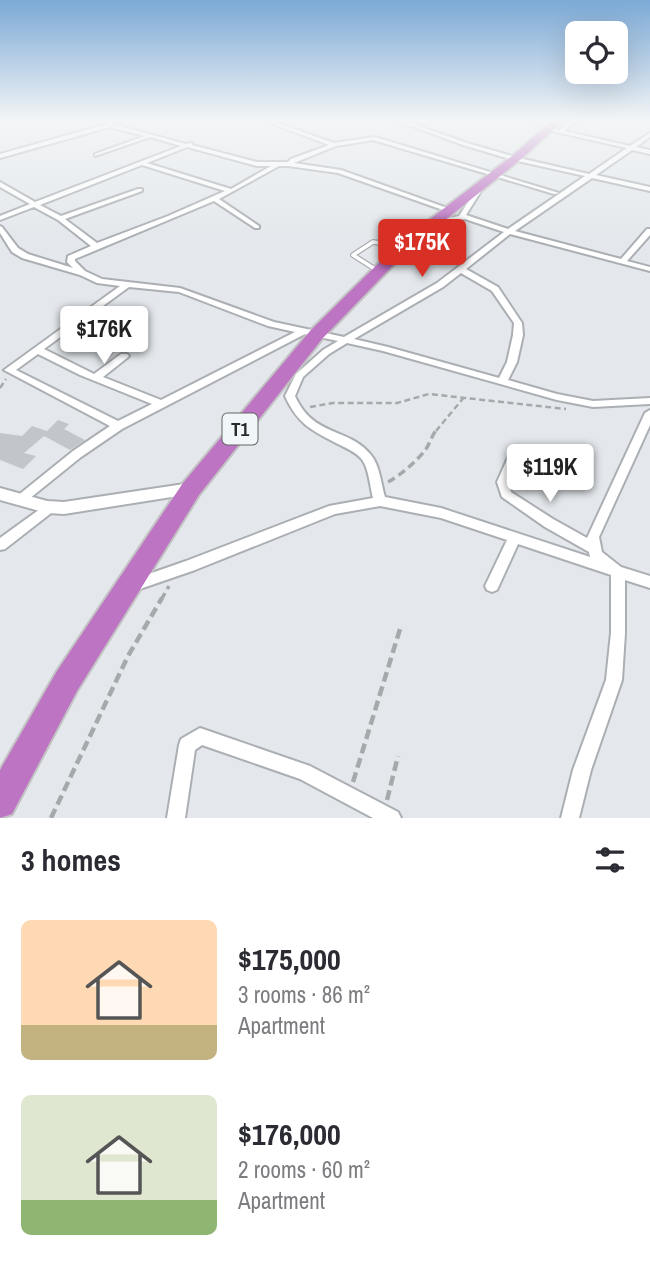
<!DOCTYPE html>
<html lang="en">
<head>
<meta charset="utf-8">
<style>
  :root { --surface:#fff; --page:#f2f2f3; --text:#2b2b33; --muted:#7c7c81; --accent:#d93025 }
  body { margin:0; font-family:"Archivo Narrow",sans-serif; background:var(--page); color:var(--text); height:100vh; display:flex; flex-direction:column; font-size:26px; white-space:nowrap }
  * { box-sizing:border-box; margin:0 }
  p { font-size:23px; color:var(--muted) }
  .icon { flex:none; width:38px; height:38px; fill:none; stroke:currentColor; stroke-width:2; stroke-linecap:round; stroke-linejoin:round }
  .map { position:relative; height:818px; overflow:hidden }
  .details { display:flex; flex-direction:column; background:var(--surface); flex:1 }
  .details>* { flex:none }
  .buttons { position:absolute; left:565px; top:21px; display:grid; gap:14px }
  .buttons a { display:grid; place-items:center; width:63px; height:63px; border-radius:10px; background:var(--surface); box-shadow:0 7px 28px #0002; font-size:35px }
  .price { position:absolute; translate:-50% -60px; padding:0 16px; border-radius:7px; background:#fff; color:#222; font-size:23px; line-height:46px; filter:drop-shadow(0 2px 4px #0008) }
  .price::after { content:''; position:absolute; left:50%; top:42px; width:21px; height:16px; margin-left:-10px; background:inherit; clip-path:polygon(0 0,100% 0,50% 100%) }
  .price.current { background:var(--accent); color:#fff }
  ul { padding:0; list-style:none }
  li { display:flex; align-items:center; gap:21px; height:175px; padding:0 21px }
  li span { display:grid; place-items:center; flex:none; width:196px; height:140px; border-radius:10px; color:#555 }
  li>.icon { margin-inline-start:auto }
  span .icon { width:84px; height:84px; fill:#fffc; stroke-width:1 }
  li b { font-size:30px }
  h2 { display:flex; justify-content:space-between; align-items:center; height:84px; padding:0 21px; font-size:30px }
  .map>svg:first-child { display:block }
</style>
</head>
<body>
<div class="map">
<svg width="650" height="818" viewBox="0 0 650 818">
  <rect width="100%" height="100%" fill="#e4e8ec"/>
  <!-- building -->
  <path fill="#c2c6ca" d="M 58,420 L 69,424 L 64,429 L 85,440 L 70,450 L 44,436 L 24,453 L 36,456 L 23,469 L 0,460 L 0,433 L 22,436 L 32,426 L 47,431 Z"/>
  <g fill="none" stroke-linecap="round" stroke-linejoin="round">
    <defs>
      <path id="lane" d="M 378,271 L 353,255 L 373,242 L 402,246"/>
      <path id="street" d="M 107,121 L 112,121 L 112,124 L 186,144 L 192,143 L 192,145 L 257,162 L 288,162 L 291,159 L 329,145 L 265,121 L 272,121 L 334,143 L 375,137 L 559,193 L 554,194 L 373,140 L 336,146 L 294,163 L 341,170 L 450,209 L 450,211 L 446,211 L 338,173 L 288,166 L 279,166 L 219,199 L 259,226 L 259,228 L 255,228 L 214,201 L 75,259 L 75,261 L 85,271 L 102,279 L 180,288 L 274,322 L 344,337 L 437,283 L 504,232 L 465,219 L 435,224 L 432,222 L 459,216 L 483,179 L 488,180 L 466,215 L 508,229 L 585,176 L 513,160 L 463,145 L 398,121 L 405,121 L 467,143 L 519,158 L 589,174 L 627,148 L 547,130 L 547,128 L 559,130 L 572,121 L 577,121 L 564,131 L 630,146 L 650,133 L 650,137 L 636,147 L 650,150 L 650,154 L 632,150 L 596,175 L 650,187 L 650,191 L 592,178 L 515,231 L 621,259 L 647,229 L 650,229 L 650,235 L 627,261 L 650,267 L 650,271 L 510,234 L 466,269 L 498,287 L 522,323 L 523,335 L 517,362 L 508,380 L 557,394 L 593,401 L 650,398 L 650,404 L 593,407 L 557,400 L 383,351 L 347,343 L 329,354 L 303,377 L 295,396 C 314,438 349,427 371,455 C 380,466 381,484 385,497 L 441,508 L 590,557 L 589,552 L 545,527 L 502,497 L 497,482 L 510,453 L 518,453 L 520,456 L 509,482 L 511,492 L 553,519 L 587,538 L 645,413 L 650,410 L 650,425 L 599,537 L 602,552 L 621,567 L 650,576 L 650,588 L 625,580 L 625,633 L 622,680 L 591,770 L 579,818 L 561,818 L 573,770 L 606,680 L 611,633 L 611,575 L 518,544 L 497,590 L 492,592 L 487,590 L 485,586 L 507,540 L 441,518 L 380,506 L 335,514 L 195,570 L 134,591 L 129,589 L 127,585 L 129,581 L 186,561 L 329,506 L 373,498 C 370,487 369,470 363,461 C 358,453 348,449 340,445 C 313,431 298,425 285,396 L 296,374 L 323,350 L 338,341 L 305,334 L 122,429 L 81,457 L 24,503 L 20,505 L 16,503 L 14,500 L 16,497 L 73,451 L 110,426 L 4,370 L 120,286 L 97,283 L 80,275 L 22,258 L 12,252 L 0,233 L 0,226 L 2,227 L 18,248 L 28,254 L 73,268 L 67,262 L 68,256 L 91,246 L 58,220 L 34,207 L 0,220 L 0,216 L 30,204 L 0,187 L 0,182 L 35,202 L 181,146 L 150,137 L 95,156 L 95,154 L 145,136 L 110,127 L 0,158 L 0,154 L 107,124 ZM 187,147 L 257,166 L 271,166 L 231,189 L 147,163 ZM 142,165 L 225,191 L 168,216 L 97,243 L 65,219 L 142,191 L 142,189 L 138,189 L 61,216 L 40,205 ZM 461,273 L 492,291 L 514,323 L 513,335 L 507,362 L 499,378 L 388,347 L 354,339 L 443,287 ZM 129,287 L 179,292 L 268,326 L 295,332 L 161,400 L 103,377 L 127,358 L 129,356 L 127,354 L 121,354 L 94,374 L 44,349 ZM 38,354 L 80,375 L 152,404 L 118,421 L 16,370 Z
        M 528,121 L 537,121 L 555,126 L 552,128 Z
        M 51,502 L 55,504 L 57,507 L 55,510 L 5,549 L 0,550 L 0,538 L 47,504 Z
        M 200,728 L 310,766 L 398,812 L 401,818 L 373,818 L 300,779 L 202,745 L 195,750 L 185,818 L 167,818 L 179,745 L 181,739 Z"/>
      <path id="secondary" d="M 191,483 L 197,485 L 199,489 L 197,493 L 64,514 L 47,513 L 0,500 L 0,488 L 47,501 L 64,502 Z"/>
      <path id="highway" d="M 552,121 L 563,121 L 520,160 L 409,249 L 322,339 L 199,495 L 77,691 L 12,814 L 0,818 L 0,770 L 57,671 L 183,483 L 310,331 L 399,243 L 512,156 Z"/>
    </defs>
    <!-- lane casing -->
    <use href="#lane" stroke="#abafb3" stroke-width="6"/>
    <!-- street casing -->
    <use href="#street" stroke="#abafb3" stroke-width="4"/>
    <!-- secondary casing -->
    <use href="#secondary" stroke="#abafb3" stroke-width="4"/>
    <!-- highway casing -->
    <use href="#highway" stroke="#c3c3c4" stroke-width="4"/>
    <!-- path-far2 -->
    <path stroke="#a6a9ac" stroke-width="2.5" stroke-dasharray="6 3.5" stroke-linecap="butt" d="M 0,388 L 6,379
      M 310,407 L 333,403 L 397,403 L 429,394 L 566,409
      M 436,431 L 465,396"/>
    <!-- path-far1 -->
    <path stroke="#a6a9ac" stroke-width="3.5" stroke-dasharray="8 4.5" stroke-linecap="butt" d="M 388,482 C 401,475 417,461 426,449 C 430,443 432,435 437,429
      M 161,600 L 169,586"/>
    <!-- path -->
    <path stroke="#a6a9ac" stroke-width="4.5" stroke-dasharray="10 5" stroke-linecap="butt" d="M 353,782 L 400,629
      M 387,800 L 398,756
      M 51,818 L 128,656 L 162,598"/>
    <!-- lane -->
    <use href="#lane" stroke="#fff" stroke-width="3.5"/>
    <!-- street -->
    <use href="#street" fill="#fff" fill-rule="evenodd"/>
    <!-- secondary -->
    <use href="#secondary" fill="#fff" fill-rule="evenodd"/>
    <!-- highway -->
    <use href="#highway" fill="#bd74c3" fill-rule="evenodd"/>
  </g>
  <!-- sky -->
  <linearGradient id="sky" x2="0" y2="1"><stop stop-color="#7ca9d6"/><stop offset="0.51" stop-color="#f3f5f6"/><stop offset="1" stop-color="#f3f5f6" stop-opacity="0"/></linearGradient>
  <rect width="650" height="236" fill="url(#sky)"/>
  <g text-anchor="middle" stroke-width="7" stroke-linejoin="round" paint-order="stroke">
    <!-- shield labels -->
    <rect fill="#f1f6f9" stroke="#646669" stroke-width="2" x="222.5" y="413.5" width="35" height="31" rx="5"/>
    <g font-size="19" font-weight="bold" fill="#28292b">
      <text x="240" y="436">T1</text>
    </g>
  </g>
</svg>
<div class="buttons">
<a><svg class="icon" aria-label="locate" viewBox="0 0 24 24"><circle cx="12" cy="12" r="6"/><path d="M12 2v4M12 18v4M2 12h4M18 12h4"/></svg></a>
</div>
<b class="price current" style="left:422px;top:279px">$175K</b>
<b class="price" style="left:104px;top:366px">$176K</b>
<b class="price" style="left:550px;top:504px">$119K</b>
</div>
<section class="details">
<h2>3 homes<svg class="icon" aria-label="filters" viewBox="0 0 24 24"><path d="M4 7h16M4 17h16"/><circle cx="9" cy="7" r="2"/><circle cx="15" cy="17" r="2"/></svg></h2>
<ul>
<li><span style="background:linear-gradient(#ffd9b3 75%,#c2b280 0)"><svg class="icon" aria-label="home" viewBox="0 0 24 24"><path d="M3 11l9-7 9 7M6 9v11h12V9"/></svg></span><div><b>$175,000</b><p>3 rooms · 86 m²</p><p>Apartment</p></div></li>
<li><span style="background:linear-gradient(#dfe7d0 75%,#8fb573 0)"><svg class="icon" aria-label="home" viewBox="0 0 24 24"><path d="M3 11l9-7 9 7M6 9v11h12V9"/></svg></span><div><b>$176,000</b><p>2 rooms · 60 m²</p><p>Apartment</p></div></li>
</ul>
</section>
</body>
</html>
